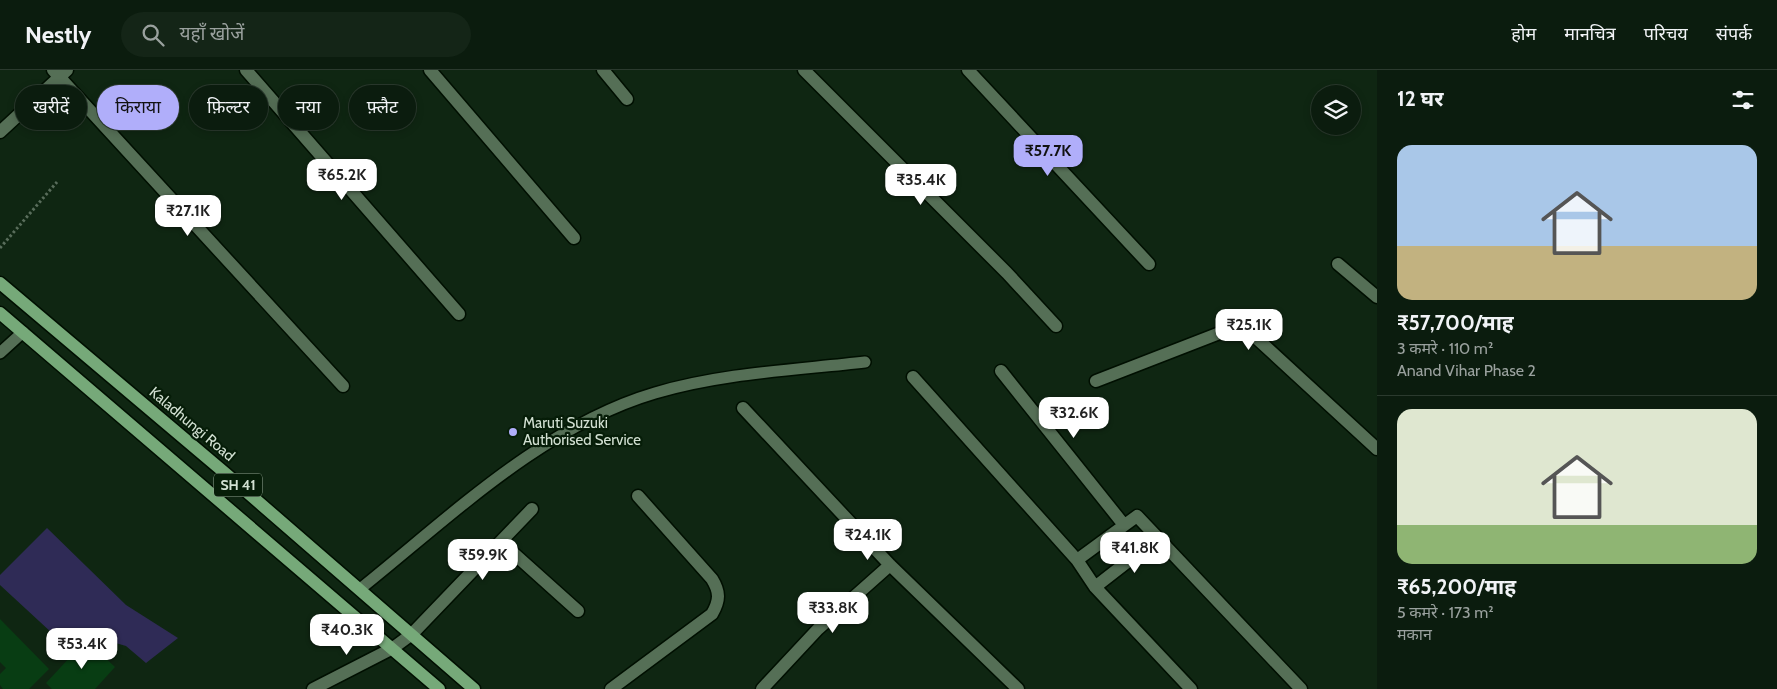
<!DOCTYPE html>
<html lang="hi">
<head>
<meta charset="utf-8">
<style>
  :root { --surface:#0b1c0e; --page:#142517; --text:#f1f3f6; --muted:#9aa19e; --line:#2b3a2e; --accent:#b0aefa }
  body { margin:0; font-family:Cabin,"Noto Sans Devanagari",sans-serif; background:var(--page); color:var(--text); height:100vh; display:flex; flex-direction:column; font-size:19px; white-space:nowrap }
  * { box-sizing:border-box; margin:0 }
  p { font-size:16px; color:var(--muted) }
  .icon { flex:none; width:28px; height:28px; fill:none; stroke:currentColor; stroke-width:2; stroke-linecap:round; stroke-linejoin:round }
  .map { position:relative; flex:1; overflow:hidden }
  .side { display:flex; flex-direction:column; background:var(--surface); width:400px }
  .side>* { flex:none }
  .top-card { position:absolute; left:15px; top:15px; width:475px; height:45px; display:flex; gap:10px }
  .buttons { position:absolute; left:1311px; top:15px; display:grid; gap:10px }
  .buttons a { display:grid; place-items:center; width:50px; height:50px; border-radius:50%; background:var(--surface); box-shadow:0 2px 8px #0003,0 0 0 1px var(--line); font-size:25px }
  .price { position:absolute; translate:-50% -42px; padding:0 11px; border-radius:10px; background:#fff; color:#222; font-size:16px; line-height:32px; filter:drop-shadow(0 1px 2px #0008) }
  .price::after { content:''; position:absolute; left:50%; top:30px; width:15px; height:11px; margin-left:-8px; background:inherit; clip-path:polygon(0 0,100% 0,50% 100%) }
  .price.active { background:var(--accent); color:#111 }
  ul { padding:0; list-style:none }
  li { display:grid; align-content:center; gap:10px; height:265px; padding:0 20px }
  li+li { border-top:1px solid var(--line) }
  li span { display:grid; place-items:center; height:155px; border-radius:15px; color:#555 }
  li>.icon { margin-inline-start:auto }
  span .icon { width:90px; height:90px; fill:#fffc; stroke-width:1 }
  li b { font-size:21px }
  h2 { display:flex; justify-content:space-between; align-items:center; height:60px; padding:0 20px; font-size:21px }
  .pill { padding:0 18px; border-radius:22px; background:var(--surface); box-shadow:0 2px 8px #0003,0 0 0 1px var(--line); font-size:18px; line-height:45px }
  .pill.active { background:var(--accent); color:#111 }
  header { display:flex; align-items:center; gap:30px; box-sizing:border-box; height:70px; padding:0 25px; background:var(--surface); border-bottom:1px solid var(--line) }
  header strong { font-size:24px }
  nav { display:flex; gap:28px; margin-inline-start:auto; font-size:18px }
  .search { width:350px; height:45px; background:var(--page); display:flex; align-items:center; gap:12px; box-sizing:border-box; padding:0 18px; border-radius:28px; color:var(--muted); font-size:19px }
  main { display:flex; flex:1; min-height:0 }
  .map>svg:first-child { display:block }
</style>
</head>
<body>
<header>
<strong>Nestly</strong>
<div class="search"><svg class="icon" aria-label="search" viewBox="0 0 24 24"><circle cx="10" cy="10" r="6"/><path d="M15 15l6 6"/></svg>यहाँ खोजें</div>
<nav><a>होम</a><a>मानचित्र</a><a>परिचय</a><a>संपर्क</a></nav>
</header>
<main>
<div class="map">
<svg width="1377" height="619" viewBox="0 0 1377 619">
  <rect width="100%" height="100%" fill="#0f2612"/>
  <!-- green -->
  <path fill="#2f2b56" d="M 47,458 L 126,535 L 178,568 L 146,593 L 126,576 L 81,563 L 65,575 L 0,515 L 0,505 Z"/>
  <!-- building -->
  <path fill="#083d13" d="M 0,549 L 49,599 L 29,619 L 3,619 L 0,615 L 0,604 L 6,598 L 0,592 Z
    M 86,570 L 115,597 L 95,619 L 52,619 L 46,613 Z"/>
  <g fill="none" stroke-linecap="round" stroke-linejoin="round">
    <defs>
      <path id="lane" d="M 0,283 L 23,262
        M 360,519 C 450,447 543,356 655,323 C 722,303 796,300 865,292"/>
      <path id="street" d="M 53,0 L 343,316
        M 246,0 L 459,244
        M 430,0 L 574,168
        M 603,0 L 627,29
        M 804,0 L 1007,203 L 1056,256
        M 968,0 L 1149,194
        M 0,62 L 67,0
        M 1338,194 L 1377,227
        M 1001,301 L 1124,455
        M 913,307 L 1077,490 L 1095,517 L 1191,619
        M 1096,311 L 1230,259 L 1241,259 L 1252,264 L 1377,379
        M 743,338 L 890,495 L 1018,619
        M 501,472 L 578,541
        M 1077,490 L 1137,446 L 1301,619
        M 1095,517 L 1158,468
        M 313,619 L 393,578 L 412,564 L 532,439
        M 611,619 L 712,544 C 720,530 720,522 712,509 L 638,426
        M 762,619 L 818,559 L 890,495"/>
      <path id="primary" d="M 0,213 L 225,403 L 474,619
        M 0,243 L 439,619"/>
    </defs>
    <!-- lane casing -->
    <use href="#lane" stroke="#000f01" stroke-width="14"/>
    <!-- street casing -->
    <use href="#street" stroke="#000f01" stroke-width="15"/>
    <!-- primary casing -->
    <use href="#primary" stroke="#000f01" stroke-width="15"/>
    <!-- path -->
    <path stroke="#596d5b" stroke-width="3" stroke-dasharray="2.5 2.5" stroke-linecap="butt" d="M 0,178 L 57,112"/>
    <!-- lane -->
    <use href="#lane" stroke="#556f56" stroke-width="11"/>
    <!-- street -->
    <use href="#street" stroke="#556f56" stroke-width="12"/>
    <!-- primary -->
    <use href="#primary" stroke="#76a979" stroke-width="12"/>
  </g>
  <!-- markers -->
  <circle fill="#b0aefa" stroke="#061d08" stroke-width="2" cx="513" cy="362" r="5"/>
  <g text-anchor="middle" stroke-width="4.5" stroke-linejoin="round" paint-order="stroke">
    <!-- shield labels -->
    <rect fill="#061d08" stroke="#95a695" stroke-width="1" x="214" y="403.5" width="48" height="23" rx="4"/>
    <g font-size="14" font-weight="bold" fill="#d2e0d2">
      <text x="238" y="420">SH 41</text>
    </g>
    <!-- poi labels -->
    <g font-size="15" fill="#d2e0d2" stroke="#061d08" text-anchor="start">
      <text x="523" y="358">Maruti Suzuki<tspan x="523" dy="17">Authorised Service</tspan></text>
    </g>
    <!-- street labels -->
    <g font-size="15" fill="#d2e0d2" stroke="#061d08">
      <text transform="translate(192 354) rotate(40)" y="5">Kaladhungi Road</text>
    </g>
  </g>
</svg>
<div class="buttons">
<a><svg class="icon" aria-label="layers" viewBox="0 0 24 24"><path d="M12 4l9 5-9 5-9-5zM3 14l9 5 9-5"/></svg></a>
</div>
<b class="price active" style="left:1048px;top:107px">₹57.7K</b>
<b class="price" style="left:342px;top:131px">₹65.2K</b>
<b class="price" style="left:921px;top:136px">₹35.4K</b>
<b class="price" style="left:188px;top:167px">₹27.1K</b>
<b class="price" style="left:1249px;top:281px">₹25.1K</b>
<b class="price" style="left:1074px;top:369px">₹32.6K</b>
<b class="price" style="left:868px;top:491px">₹24.1K</b>
<b class="price" style="left:1135px;top:504px">₹41.8K</b>
<b class="price" style="left:483px;top:511px">₹59.9K</b>
<b class="price" style="left:833px;top:564px">₹33.8K</b>
<b class="price" style="left:347px;top:586px">₹40.3K</b>
<b class="price" style="left:82px;top:600px">₹53.4K</b>
<div class="top-card">
<a class="pill">खरीदें</a>
<a class="pill active">किराया</a>
<a class="pill">फ़िल्टर</a>
<a class="pill">नया</a>
<a class="pill">फ़्लैट</a>
</div>
</div>
<section class="side">
<h2>12 घर<svg class="icon" aria-label="filters" viewBox="0 0 24 24"><path d="M4 7h16M4 17h16"/><circle cx="9" cy="7" r="2"/><circle cx="15" cy="17" r="2"/></svg></h2>
<ul>
<li><span style="background:linear-gradient(#a9c7e8 65%,#c2b280 0)"><svg class="icon" aria-label="home" viewBox="0 0 24 24"><path d="M3 11l9-7 9 7M6 9v11h12V9"/></svg></span><div><b>₹57,700/माह</b><p>3 कमरे · 110 m²</p><p>Anand Vihar Phase 2</p></div></li>
<li><span style="background:linear-gradient(#dfe7d0 75%,#8fb573 0)"><svg class="icon" aria-label="home" viewBox="0 0 24 24"><path d="M3 11l9-7 9 7M6 9v11h12V9"/></svg></span><div><b>₹65,200/माह</b><p>5 कमरे · 173 m²</p><p>मकान</p></div></li>
</ul>
</section>
</main>
</body>
</html>
